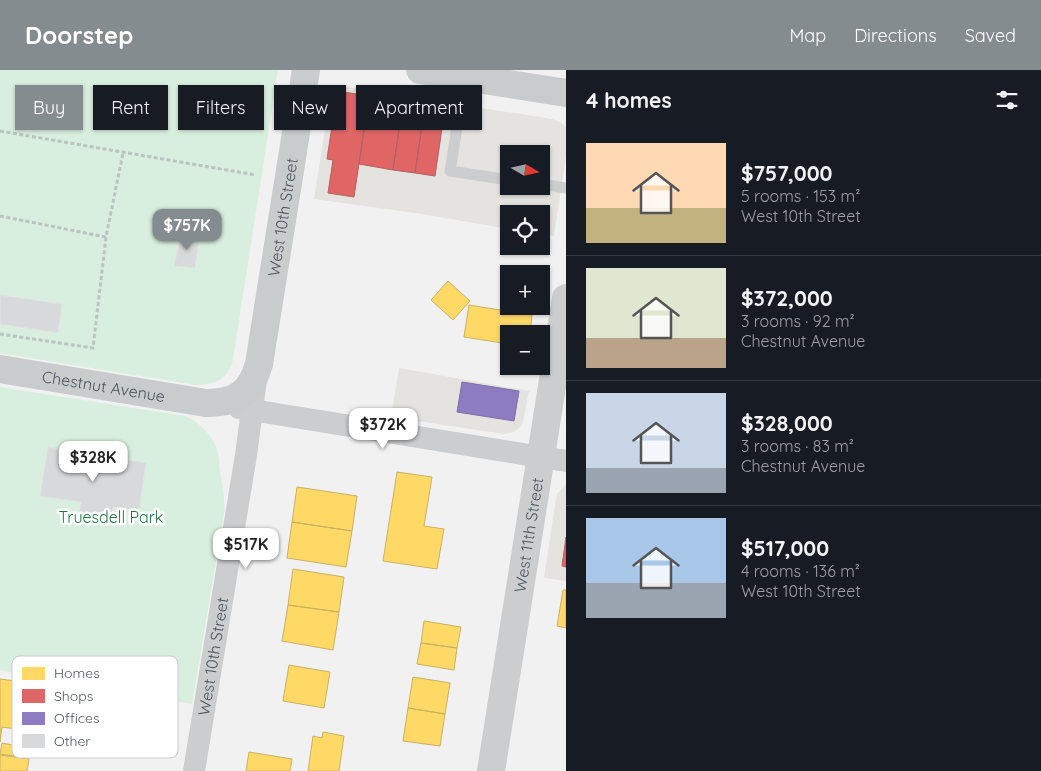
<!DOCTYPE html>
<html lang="en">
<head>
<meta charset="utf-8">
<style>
  :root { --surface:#171b24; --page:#242831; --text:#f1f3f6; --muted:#9ea1a6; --line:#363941; --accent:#848c90 }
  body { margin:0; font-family:Quicksand,sans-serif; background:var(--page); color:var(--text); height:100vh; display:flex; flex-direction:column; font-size:19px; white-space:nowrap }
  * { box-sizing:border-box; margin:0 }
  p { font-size:16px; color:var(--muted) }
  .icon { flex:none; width:28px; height:28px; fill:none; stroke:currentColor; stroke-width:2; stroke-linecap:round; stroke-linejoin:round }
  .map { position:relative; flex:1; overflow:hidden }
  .panel { display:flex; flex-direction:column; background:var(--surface); width:475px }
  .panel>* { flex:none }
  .hud { position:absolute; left:15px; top:15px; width:475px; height:45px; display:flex; gap:10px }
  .needle { width:32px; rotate:99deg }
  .fabs { position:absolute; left:500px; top:75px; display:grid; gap:10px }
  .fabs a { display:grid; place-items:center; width:50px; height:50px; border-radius:0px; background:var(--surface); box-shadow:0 1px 4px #0004; font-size:25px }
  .price { position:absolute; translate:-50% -42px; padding:0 11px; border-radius:10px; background:#fff; color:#222; font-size:16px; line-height:32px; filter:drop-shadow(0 1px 2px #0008) }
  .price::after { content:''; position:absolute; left:50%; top:30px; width:15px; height:11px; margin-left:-8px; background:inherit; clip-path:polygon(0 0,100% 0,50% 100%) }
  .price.selected { background:var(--accent); color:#fff }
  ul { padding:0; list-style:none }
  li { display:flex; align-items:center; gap:15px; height:125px; padding:0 20px }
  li+li { border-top:1px solid var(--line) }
  li span { display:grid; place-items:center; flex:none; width:140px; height:100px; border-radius:0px; color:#555 }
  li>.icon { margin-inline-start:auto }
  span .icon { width:60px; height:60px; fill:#fffc; stroke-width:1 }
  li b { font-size:21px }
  h2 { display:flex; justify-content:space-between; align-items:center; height:60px; padding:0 20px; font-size:21px }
  .tag { padding:0 18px; border-radius:0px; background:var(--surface); box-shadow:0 1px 4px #0004; font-size:18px; line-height:45px }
  .tag.selected { background:var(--accent); color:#fff }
  header { display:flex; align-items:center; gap:30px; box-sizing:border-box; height:70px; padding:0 25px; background:var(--accent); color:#fff }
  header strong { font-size:24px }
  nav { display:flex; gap:28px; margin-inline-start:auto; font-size:18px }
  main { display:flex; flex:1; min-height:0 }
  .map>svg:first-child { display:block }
</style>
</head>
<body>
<header>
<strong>Doorstep</strong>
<nav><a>Map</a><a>Directions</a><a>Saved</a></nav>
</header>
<main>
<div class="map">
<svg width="566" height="701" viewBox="0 0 566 701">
  <rect width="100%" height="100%" fill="#f1f1f1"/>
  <!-- commercial -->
  <path fill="#e5e3df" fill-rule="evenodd" d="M 335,16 L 341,16 L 552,49 L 562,53 L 566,58 L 566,86 L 554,166 L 541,164 L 541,144 L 509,144 L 509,159 L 422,144 L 314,129 L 330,27 L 332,19 ZM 509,84 L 541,84 L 541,116 L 509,116 Z
    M 399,298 L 529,321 L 523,352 L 521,356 L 514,362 L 504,364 L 391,347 Z
    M 566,414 L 566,511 L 544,508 L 556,429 L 557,424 Z"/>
  <!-- green -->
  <path fill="#d8eede" d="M 0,0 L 278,0 L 233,289 C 228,310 216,314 196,315 L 0,283 Z
    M 0,317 L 185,346 C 198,351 212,365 217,379 C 219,386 219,394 220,402 C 223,416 225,430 224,444 L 192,634 L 0,600 Z"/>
  <!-- homes -->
  <path fill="#ffd966" stroke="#c9b163" d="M 448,211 L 470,231 L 453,250 L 431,230 Z
    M 469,235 L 532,245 L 530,264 L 509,264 L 509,274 L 464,267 Z
    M 397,402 L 432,407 L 424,456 L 444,459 L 437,499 L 383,491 Z
    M 297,417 L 357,426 L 352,461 L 292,452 Z
    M 292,452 L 352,461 L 346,497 L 287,488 Z
    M 293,499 L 344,507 L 339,542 L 288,535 Z
    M 563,520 L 566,520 L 566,558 L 557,556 Z
    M 288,535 L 339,542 L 333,580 L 282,571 Z
    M 424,551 L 461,557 L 457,578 L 421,573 Z
    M 421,573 L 457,578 L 454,600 L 417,594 Z
    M 289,595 L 330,602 L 324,638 L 283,631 Z
    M 413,607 L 450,613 L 445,644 L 408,638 Z
    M 0,609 L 31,613 L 23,660 L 2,657 L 0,672 Z
    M 408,638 L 445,644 L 440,676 L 403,671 Z
    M 323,662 L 344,666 L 339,701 L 308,701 L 313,666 L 322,668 Z
    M 2,673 L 23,677 L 22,687 L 0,684 Z
    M 249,682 L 292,689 L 290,701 L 246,701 Z
    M 0,685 L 29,689 L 27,701 L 0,701 Z"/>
  <!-- shops -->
  <path fill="#e06666" stroke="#b36163" d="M 344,22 L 369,26 L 354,127 L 328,123 L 333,90 L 327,89 L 336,30 Z
    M 369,26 L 403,32 L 393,100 L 359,94 Z
    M 403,32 L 425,35 L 415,103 L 393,100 Z
    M 425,35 L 445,38 L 435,106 L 415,103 Z
    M 566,467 L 566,497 L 562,496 Z"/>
  <!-- offices -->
  <path fill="#8e7cc3" stroke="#7a70a4" d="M 462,312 L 519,321 L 514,351 L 457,342 Z"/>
  <!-- building -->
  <path fill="#d7d9da" stroke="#e3e3e4" d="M 181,163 L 200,164 L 195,198 L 174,196 Z
    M 0,225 L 62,234 L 58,263 L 0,254 Z
    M 48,377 L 146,393 L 139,441 L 113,437 L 111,455 L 78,450 L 81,432 L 40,426 Z"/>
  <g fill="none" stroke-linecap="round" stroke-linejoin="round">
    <!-- path -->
    <path stroke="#bbc4c1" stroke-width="3" stroke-dasharray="4 2.5" stroke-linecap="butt" d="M 0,61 L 256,105
      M 0,146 L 106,167 L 123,83
      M 0,264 L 93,278 L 106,167"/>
    <!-- lane -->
    <path stroke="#cbcdcf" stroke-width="11" d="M 465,7 L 450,101 L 509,110
      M 541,114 L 566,118"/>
    <!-- street -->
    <g stroke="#cbcdcf" stroke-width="22">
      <path d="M 239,338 L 566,391"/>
      <path id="s1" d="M 194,701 L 246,385 L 257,302"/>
    </g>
    <!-- secondary -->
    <path stroke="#cbcdcf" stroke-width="28" id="s2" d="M 491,701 L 566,228"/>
    <!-- primary -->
    <g stroke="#c8cccd" stroke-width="28">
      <path d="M 420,0 L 566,23"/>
      <path id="s3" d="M 0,299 L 206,333 C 236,333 251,323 259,294 L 306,0"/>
    </g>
  </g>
  <g text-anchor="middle" stroke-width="5" stroke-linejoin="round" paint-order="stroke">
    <!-- street labels -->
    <g font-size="16" fill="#4a555c" stroke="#fff">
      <text dy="6" stroke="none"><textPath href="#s3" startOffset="430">West 10th Street</textPath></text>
      <text dy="6" stroke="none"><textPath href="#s3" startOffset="105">Chestnut Avenue</textPath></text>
      <text dy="6" stroke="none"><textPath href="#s2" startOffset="239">West 11th Street</textPath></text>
      <text dy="6" stroke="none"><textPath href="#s1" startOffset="116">West 10th Street</textPath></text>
    </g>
    <!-- park labels -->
    <g font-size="16" fill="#227644" stroke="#fff">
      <text x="111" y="453">Truesdell Park</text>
    </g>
  </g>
  <!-- legend -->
  <rect x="12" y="586" width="166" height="102" rx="8" fill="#fff" stroke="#c9ccce" stroke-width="1"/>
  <rect x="22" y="597" width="23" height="13" fill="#ffd966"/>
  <rect x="22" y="619" width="23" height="14" fill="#e06666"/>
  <rect x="22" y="642" width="23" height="13" fill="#8e7cc3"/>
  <rect x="22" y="664" width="23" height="14" fill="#d7d9da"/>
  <g font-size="14" fill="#4a555c">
    <text x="54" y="608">Homes</text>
    <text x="54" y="631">Shops</text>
    <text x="54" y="653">Offices</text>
    <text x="54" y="676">Other</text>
  </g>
</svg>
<div class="fabs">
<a><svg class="needle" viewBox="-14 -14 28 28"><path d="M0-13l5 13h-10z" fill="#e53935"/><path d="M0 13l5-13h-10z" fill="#9ea1a6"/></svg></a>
<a><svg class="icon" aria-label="locate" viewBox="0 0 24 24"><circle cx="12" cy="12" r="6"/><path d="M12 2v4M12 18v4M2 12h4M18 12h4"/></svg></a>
<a>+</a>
<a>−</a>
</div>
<b class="price selected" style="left:187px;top:181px">$757K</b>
<b class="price" style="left:383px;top:380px">$372K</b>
<b class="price" style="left:93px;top:413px">$328K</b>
<b class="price" style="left:246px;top:500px">$517K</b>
<div class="hud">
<a class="tag selected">Buy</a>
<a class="tag">Rent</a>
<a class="tag">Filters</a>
<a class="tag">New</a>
<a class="tag">Apartment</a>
</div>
</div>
<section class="panel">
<h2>4 homes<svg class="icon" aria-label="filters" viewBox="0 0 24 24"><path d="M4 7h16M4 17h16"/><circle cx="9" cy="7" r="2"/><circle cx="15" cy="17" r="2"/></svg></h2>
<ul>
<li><span style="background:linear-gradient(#ffd9b3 65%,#c2b280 0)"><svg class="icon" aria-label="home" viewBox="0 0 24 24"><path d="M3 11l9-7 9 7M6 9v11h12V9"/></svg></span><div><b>$757,000</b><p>5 rooms · 153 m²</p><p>West 10th Street</p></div></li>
<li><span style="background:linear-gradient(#dfe7d0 70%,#b9a48a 0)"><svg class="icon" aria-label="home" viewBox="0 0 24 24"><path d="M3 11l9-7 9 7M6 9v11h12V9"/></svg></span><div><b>$372,000</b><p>3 rooms · 92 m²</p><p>Chestnut Avenue</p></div></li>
<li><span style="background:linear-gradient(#c9d6e8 75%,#9aa5b1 0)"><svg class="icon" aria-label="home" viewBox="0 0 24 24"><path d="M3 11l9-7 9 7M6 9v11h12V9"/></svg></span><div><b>$328,000</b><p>3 rooms · 83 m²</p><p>Chestnut Avenue</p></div></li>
<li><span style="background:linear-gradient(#a9c7e8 65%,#9aa5b1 0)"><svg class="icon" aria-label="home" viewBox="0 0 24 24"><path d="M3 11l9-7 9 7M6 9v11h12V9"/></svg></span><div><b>$517,000</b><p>4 rooms · 136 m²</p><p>West 10th Street</p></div></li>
</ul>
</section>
</main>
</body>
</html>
